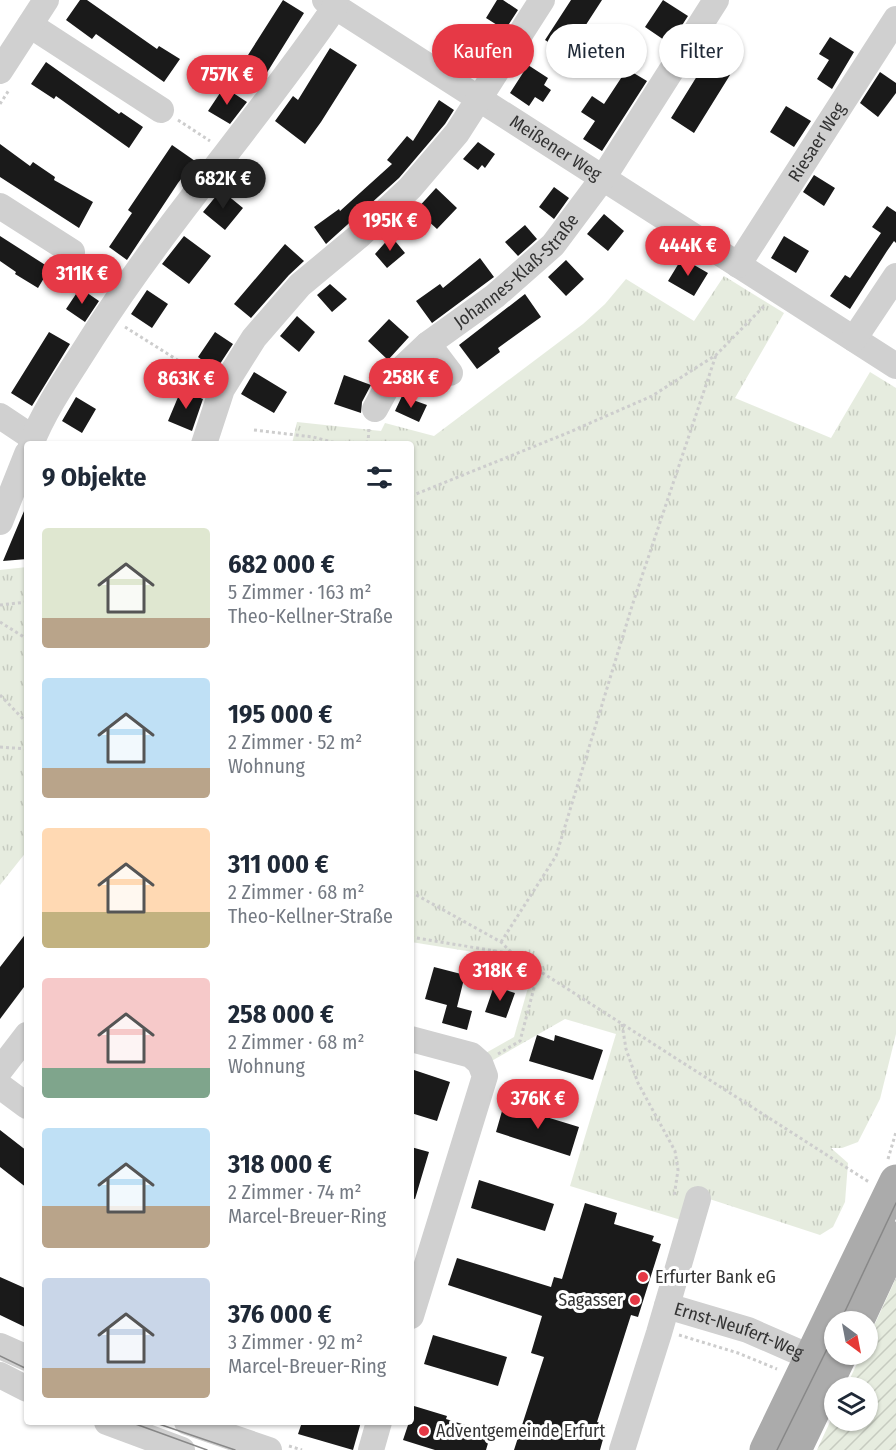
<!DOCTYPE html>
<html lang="de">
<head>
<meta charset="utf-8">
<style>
  :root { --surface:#fff; --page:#f6f6f7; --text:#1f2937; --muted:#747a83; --accent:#e63946 }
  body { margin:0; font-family:"Fira Sans Condensed",sans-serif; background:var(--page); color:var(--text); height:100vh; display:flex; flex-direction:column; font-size:22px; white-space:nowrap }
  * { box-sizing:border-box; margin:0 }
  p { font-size:20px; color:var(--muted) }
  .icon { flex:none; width:33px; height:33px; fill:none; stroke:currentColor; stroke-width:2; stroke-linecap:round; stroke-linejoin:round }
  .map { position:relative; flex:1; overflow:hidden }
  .details { position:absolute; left:24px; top:441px; width:390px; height:984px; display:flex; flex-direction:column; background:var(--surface); border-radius:6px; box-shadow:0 2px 4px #0004 }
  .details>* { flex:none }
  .banner { position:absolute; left:432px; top:24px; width:374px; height:54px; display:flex; gap:12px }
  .needle { width:39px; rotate:148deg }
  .controls { position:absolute; left:824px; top:1311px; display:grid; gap:12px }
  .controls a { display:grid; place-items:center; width:54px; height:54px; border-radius:50%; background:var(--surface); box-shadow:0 2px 4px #0004; font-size:30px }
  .price { position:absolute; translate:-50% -51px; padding:0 14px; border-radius:21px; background:var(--accent); color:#fff; font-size:20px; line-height:39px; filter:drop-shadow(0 2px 3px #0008) }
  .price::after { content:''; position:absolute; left:50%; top:36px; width:18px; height:14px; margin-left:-9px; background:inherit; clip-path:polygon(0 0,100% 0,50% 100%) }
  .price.current { background:#222; color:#fff }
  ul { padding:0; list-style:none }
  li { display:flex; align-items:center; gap:18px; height:150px; padding:0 18px }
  li span { display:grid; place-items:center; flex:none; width:168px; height:120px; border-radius:6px; color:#555 }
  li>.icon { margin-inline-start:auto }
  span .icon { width:72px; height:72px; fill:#fffc; stroke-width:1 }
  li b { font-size:26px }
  h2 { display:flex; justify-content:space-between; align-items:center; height:72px; padding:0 18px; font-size:26px }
  .tag { padding:0 21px; border-radius:27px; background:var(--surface); box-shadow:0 2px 4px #0004; font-size:21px; line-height:54px }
  .tag.current { background:var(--accent); color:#fff }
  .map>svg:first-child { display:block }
</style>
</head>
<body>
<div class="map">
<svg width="896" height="1450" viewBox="0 0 896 1450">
  <defs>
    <pattern id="grass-tufts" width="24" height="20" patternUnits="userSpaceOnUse" patternTransform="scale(1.5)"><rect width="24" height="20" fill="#e6ecdf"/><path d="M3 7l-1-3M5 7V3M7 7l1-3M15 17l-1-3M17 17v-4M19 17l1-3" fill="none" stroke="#c6cbc0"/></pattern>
    <pattern id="garden-furrows" width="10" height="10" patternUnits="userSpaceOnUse" patternTransform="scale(1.5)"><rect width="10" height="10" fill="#e6ecdf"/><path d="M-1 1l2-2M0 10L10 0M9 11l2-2" fill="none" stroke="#c6cbc0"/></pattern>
  </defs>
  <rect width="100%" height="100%" fill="#fff"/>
  <!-- grass -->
  <path fill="url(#grass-tufts)" d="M 724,276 L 784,313 L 735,398 L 831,438 L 870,372 L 896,388 L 896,1034 L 880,1099 L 858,1142 L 842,1148 L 831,1148 L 848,1163 L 845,1202 L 833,1227 L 820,1235 L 691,1193 L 681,1220 L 570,1186 L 616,1034 L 565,1019 L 488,1063 L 484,1054 L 514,1037 L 533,970 L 516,959 L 411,942 L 411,444 L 292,444 L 297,422 L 381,431 L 385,423 L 434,436 L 583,324 L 605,304 L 626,279 L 694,321 Z
    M 27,567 L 27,851 L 0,885 L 0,570 Z"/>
  <!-- garden -->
  <path fill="url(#garden-furrows)" d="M 896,1278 L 896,1450 L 817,1450 L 834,1413 L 834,1420 L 867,1420 L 867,1388 L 846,1387 L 861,1355 L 867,1354 L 867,1341 Z"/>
  <!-- building -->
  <path fill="#1a1a1a" d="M 80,0 L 87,0 L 157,49 L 159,46 L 180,59 L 164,82 L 96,34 L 92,39 L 66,20 Z
    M 283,0 L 304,13 L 263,79 L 241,66 Z
    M 497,0 L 503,0 L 518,10 L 505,30 L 486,18 Z
    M 571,0 L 602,0 L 567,54 L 545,40 Z
    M 663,0 L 688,16 L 670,44 L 645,27 Z
    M 458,33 L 490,54 L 476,75 L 444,54 Z
    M 830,37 L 854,52 L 832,89 L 817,79 L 829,60 L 819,54 Z
    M 330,48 L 357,65 L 321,122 L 305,144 L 275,121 L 293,96 L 298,100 Z
    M 707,60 L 730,75 L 694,133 L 671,118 Z
    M 46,62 L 119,114 L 121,112 L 143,127 L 129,148 L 56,96 L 54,99 L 31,84 Z
    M 528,65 L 548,78 L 544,85 L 551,90 L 543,102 L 535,97 L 529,106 L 510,93 Z
    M 627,69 L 647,81 L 602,151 L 583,139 L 595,121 L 581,112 L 592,96 L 604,104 Z
    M 880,72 L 896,83 L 896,93 L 878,117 L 860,103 Z
    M 224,87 L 247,102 L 230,124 L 208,111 Z
    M 439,100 L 454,110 L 445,124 L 399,178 L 326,244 L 314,227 L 339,209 L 340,211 L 392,164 L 387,160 L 407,136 L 413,141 Z
    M 786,106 L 811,121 L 794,147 L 770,132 Z
    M 478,142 L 495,154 L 485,168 L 482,165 L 478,170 L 463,159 Z
    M 0,144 L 30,166 L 33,162 L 55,177 L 54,180 L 93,202 L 79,228 L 0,177 Z
    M 172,145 L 195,161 L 178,183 L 127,260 L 109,247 L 132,213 L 128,210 Z
    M 814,175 L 835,188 L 824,206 L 803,192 Z
    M 554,187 L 569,198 L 554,219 L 539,207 Z
    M 436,188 L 457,208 L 437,229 L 416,210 Z
    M 221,190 L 243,208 L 225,230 L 203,212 Z
    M 887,206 L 896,212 L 896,243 L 894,241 L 887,251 L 850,309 L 830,296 L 845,275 L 850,278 L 881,233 L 872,227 Z
    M 604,214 L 624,231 L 608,251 L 587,234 Z
    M 525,225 L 537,239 L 518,256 L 505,242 Z
    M 0,236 L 50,268 L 38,288 L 15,274 L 16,272 L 0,261 Z
    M 184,236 L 211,256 L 189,284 L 162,264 Z
    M 391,236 L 405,253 L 387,268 L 375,254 Z
    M 784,236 L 809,251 L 796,273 L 771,258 Z
    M 285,244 L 304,261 L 289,275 L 251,318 L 234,304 Z
    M 480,258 L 494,277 L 432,323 L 416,301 L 440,284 L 443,288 Z
    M 682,258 L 708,273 L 694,296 L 668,281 Z
    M 566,260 L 584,279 L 566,296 L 548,277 Z
    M 330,284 L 347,299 L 332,312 L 317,295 Z
    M 80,288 L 99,301 L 85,322 L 66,309 Z
    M 147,290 L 168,304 L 152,328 L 131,314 Z
    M 525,294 L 541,317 L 498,348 L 500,352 L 477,369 L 459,345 Z
    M 297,316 L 315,332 L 299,352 L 280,336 Z
    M 389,319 L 409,337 L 388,360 L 368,341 Z
    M 49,332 L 70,344 L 32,406 L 11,393 Z
    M 215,332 L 233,344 L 216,370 L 198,357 Z
    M 254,372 L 287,392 L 274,413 L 241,394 Z
    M 344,375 L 371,385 L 362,402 L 361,413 L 334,404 Z
    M 181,390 L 203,399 L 192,431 L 168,421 Z
    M 402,396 L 427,405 L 419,422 L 395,411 Z
    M 76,397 L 96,409 L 82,433 L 62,421 Z
    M 27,504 L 27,559 L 3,561 Z
    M 27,932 L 27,983 L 0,1019 L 0,967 Z
    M 434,967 L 465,975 L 457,1007 L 472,1011 L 467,1030 L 442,1023 L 447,1005 L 425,999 Z
    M 494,986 L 515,993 L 506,1018 L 485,1012 Z
    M 537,1035 L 554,1041 L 555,1035 L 603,1050 L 593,1080 L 529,1061 Z
    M 411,1069 L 450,1082 L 437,1121 L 411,1113 Z
    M 504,1104 L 579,1127 L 570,1156 L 496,1132 Z
    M 0,1130 L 27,1151 L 27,1188 L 0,1167 Z
    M 411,1147 L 429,1152 L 415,1199 L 411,1198 Z
    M 479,1180 L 554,1204 L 545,1231 L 471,1208 Z
    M 585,1203 L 617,1213 L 614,1224 L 654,1236 L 652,1241 L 661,1244 L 638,1317 L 631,1315 L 597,1422 L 607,1425 L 600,1450 L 514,1450 L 544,1357 L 531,1353 L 542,1316 L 448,1285 L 457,1258 L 551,1287 L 554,1277 L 562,1279 Z
    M 0,1277 L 27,1289 L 27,1328 L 0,1315 Z
    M 433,1335 L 507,1357 L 498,1386 L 424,1364 Z
    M 414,1406 L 447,1416 L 446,1419 L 491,1433 L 486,1450 L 435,1450 L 403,1440 L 409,1422 L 411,1422 Z
    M 302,1422 L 361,1422 L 353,1450 L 298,1434 Z"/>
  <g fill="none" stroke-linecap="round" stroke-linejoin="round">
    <!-- path -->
    <path stroke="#cdcdcd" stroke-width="3" stroke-dasharray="3 3" stroke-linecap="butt" d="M 0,104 L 9,90
      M 178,120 L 210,141
      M 89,264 L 109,277
      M 125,327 L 206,378
      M 254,430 L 313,437 L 340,444
      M 354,444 L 368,442
      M 368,444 L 369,427
      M 411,496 L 565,434 L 652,396 L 716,355 L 765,305
      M 0,605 L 27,602
      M 0,622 L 27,639
      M 0,695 L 27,723
      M 0,747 L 27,749
      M 411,892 L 501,942 L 512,953
      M 411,937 L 513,954 L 869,1182
      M 501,942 L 556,856 L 632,606 L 716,355
      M 622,1024 L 626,1049 L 638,1083 L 675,1151 L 678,1170 L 674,1197
      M 498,1054 L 520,1041 L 539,969
      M 888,1159 L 896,1132
      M 679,1335 L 738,1353 L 777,1369
      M 289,1446 L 302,1450"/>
    <!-- minor -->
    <g stroke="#d0d0d0" stroke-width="26">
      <path id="s1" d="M 325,0 L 896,366"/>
      <path d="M 30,25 L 161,110"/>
      <path d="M 0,71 L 46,0"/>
      <path d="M 0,206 L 72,252"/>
      <path id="s2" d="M 738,265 L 896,19"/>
      <path d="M 854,339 L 896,276"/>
      <path d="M 428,344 L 450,373"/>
      <path id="s3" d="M 375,409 L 392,378 L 428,344 L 495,296 L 553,245 L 603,178 L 716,0"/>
      <path d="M 0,416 L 33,438"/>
      <path d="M 31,444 C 46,406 71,372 92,338 C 166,222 258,120 335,7"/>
      <path d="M 204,444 L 222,389 L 254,338 L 300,285 L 359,236 L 410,188 L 457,133 L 542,0"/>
      <path d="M 0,522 L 27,454"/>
      <path d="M 411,1039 L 471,1055 L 480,1063 L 485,1076 L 411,1316"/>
      <path d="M 0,1070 L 27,1035"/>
      <path d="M 0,1086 L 27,1106"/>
      <path id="s4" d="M 667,1306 L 748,1330 L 812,1358"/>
      <path d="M 0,1346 L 27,1358"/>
      <path d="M 0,1375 L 27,1389"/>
      <path d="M 107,1422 L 182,1450"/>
      <path d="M 187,1422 L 269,1450"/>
      <path d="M 371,1450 L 379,1422"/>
      <path d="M 622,1450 L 659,1333 L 698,1199"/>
    </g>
    <!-- major -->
    <path stroke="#ababab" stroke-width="33" d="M 857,1322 L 896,1238
      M 766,1450 L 896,1181
      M 795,1450 L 841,1354"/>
    <!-- tram -->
    <path stroke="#888" stroke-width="1.5" d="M 840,1322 L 896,1203
      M 0,1356 L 27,1369
      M 130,1422 L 207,1450
      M 153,1422 L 235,1450
      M 777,1450 L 834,1335"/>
  </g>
  <!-- markers -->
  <g fill="#e63946" stroke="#fff" stroke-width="2">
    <circle cx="643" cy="1277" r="6"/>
    <circle cx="635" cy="1300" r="6"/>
    <circle cx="424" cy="1431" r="6"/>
  </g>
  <g text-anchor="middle" stroke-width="6" stroke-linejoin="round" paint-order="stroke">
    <!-- street labels -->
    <g font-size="18" fill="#333" stroke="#fff">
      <text dy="6" stroke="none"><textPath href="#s2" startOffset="146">Riesaer Weg</textPath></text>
      <text dy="6" stroke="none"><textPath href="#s1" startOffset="274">Meißener Weg</textPath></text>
      <text dy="6" stroke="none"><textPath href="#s3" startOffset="200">Johannes-Klaß-Straße</textPath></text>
      <text dy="6" stroke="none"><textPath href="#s4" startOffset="76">Ernst-Neufert-Weg</textPath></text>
    </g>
    <!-- poi labels -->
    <g font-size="18" fill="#333" stroke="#fff" text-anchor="start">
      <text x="655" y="1283">Erfurter Bank eG</text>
      <text x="623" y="1306" text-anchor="end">Sagasser</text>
      <text x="436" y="1437">Adventgemeinde Erfurt</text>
    </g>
  </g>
</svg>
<div class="controls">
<a><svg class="needle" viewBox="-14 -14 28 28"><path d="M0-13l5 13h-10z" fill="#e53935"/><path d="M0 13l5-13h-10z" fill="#747a83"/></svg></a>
<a><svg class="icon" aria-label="layers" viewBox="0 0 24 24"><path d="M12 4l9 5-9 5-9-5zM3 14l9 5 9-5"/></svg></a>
</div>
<b class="price" style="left:227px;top:106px">757K €</b>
<b class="price current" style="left:223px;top:210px">682K €</b>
<b class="price" style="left:390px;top:252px">195K €</b>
<b class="price" style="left:688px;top:277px">444K €</b>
<b class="price" style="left:82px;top:305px">311K €</b>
<b class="price" style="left:411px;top:409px">258K €</b>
<b class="price" style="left:186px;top:410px">863K €</b>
<b class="price" style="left:500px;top:1002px">318K €</b>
<b class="price" style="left:538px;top:1130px">376K €</b>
<div class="banner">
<a class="tag current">Kaufen</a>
<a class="tag">Mieten</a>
<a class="tag">Filter</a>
</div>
<section class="details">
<h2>9 Objekte<svg class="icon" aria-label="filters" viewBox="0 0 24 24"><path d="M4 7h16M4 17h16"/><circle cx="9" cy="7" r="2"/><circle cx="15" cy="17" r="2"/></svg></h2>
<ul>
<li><span style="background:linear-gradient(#dfe7d0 75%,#b9a48a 0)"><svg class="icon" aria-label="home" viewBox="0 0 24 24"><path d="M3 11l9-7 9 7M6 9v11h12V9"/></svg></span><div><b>682 000 €</b><p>5 Zimmer · 163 m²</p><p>Theo-Kellner-Straße</p></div></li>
<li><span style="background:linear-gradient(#bfe0f5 75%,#b9a48a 0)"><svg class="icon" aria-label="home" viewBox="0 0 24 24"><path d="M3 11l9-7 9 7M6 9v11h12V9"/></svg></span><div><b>195 000 €</b><p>2 Zimmer · 52 m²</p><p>Wohnung</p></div></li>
<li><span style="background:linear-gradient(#ffd9b3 70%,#c2b280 0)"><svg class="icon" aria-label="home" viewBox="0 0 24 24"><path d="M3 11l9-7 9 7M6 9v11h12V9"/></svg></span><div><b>311 000 €</b><p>2 Zimmer · 68 m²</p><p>Theo-Kellner-Straße</p></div></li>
<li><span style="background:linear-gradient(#f6c9c9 75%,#7fa58c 0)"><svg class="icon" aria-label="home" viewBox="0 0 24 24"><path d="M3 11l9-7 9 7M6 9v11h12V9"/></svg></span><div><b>258 000 €</b><p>2 Zimmer · 68 m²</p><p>Wohnung</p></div></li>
<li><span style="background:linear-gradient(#bfe0f5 65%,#b9a48a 0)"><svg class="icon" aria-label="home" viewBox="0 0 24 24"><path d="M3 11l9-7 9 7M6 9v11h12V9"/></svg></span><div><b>318 000 €</b><p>2 Zimmer · 74 m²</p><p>Marcel-Breuer-Ring</p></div></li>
<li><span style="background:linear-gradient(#c9d6e8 75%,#b9a48a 0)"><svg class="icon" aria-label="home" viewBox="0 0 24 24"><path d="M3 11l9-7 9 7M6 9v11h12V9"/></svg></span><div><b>376 000 €</b><p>3 Zimmer · 92 m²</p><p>Marcel-Breuer-Ring</p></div></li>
</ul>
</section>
</div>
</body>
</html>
